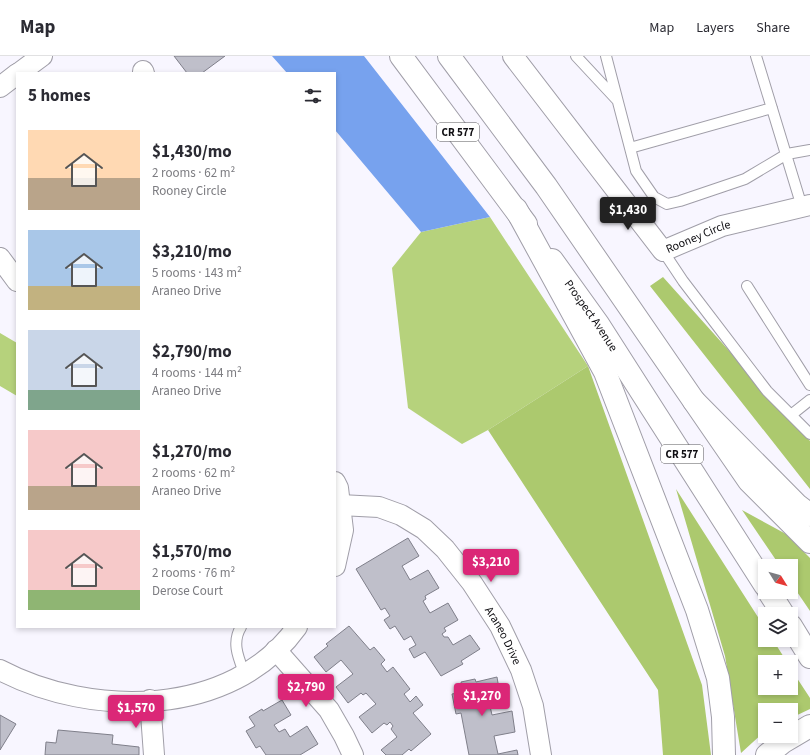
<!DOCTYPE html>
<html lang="en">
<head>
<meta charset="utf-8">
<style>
  :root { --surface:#fff; --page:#f7f7f7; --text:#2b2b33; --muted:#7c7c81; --line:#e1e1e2; --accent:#db2777 }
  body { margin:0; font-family:"Source Sans 3",sans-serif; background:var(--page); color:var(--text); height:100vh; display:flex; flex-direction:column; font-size:15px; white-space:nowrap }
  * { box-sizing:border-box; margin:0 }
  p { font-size:13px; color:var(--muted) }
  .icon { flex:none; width:22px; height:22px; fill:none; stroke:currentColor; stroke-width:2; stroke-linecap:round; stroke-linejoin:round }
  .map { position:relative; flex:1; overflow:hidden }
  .sheet { position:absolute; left:16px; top:16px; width:320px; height:556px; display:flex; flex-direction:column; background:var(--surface); border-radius:0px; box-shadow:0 2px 6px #0003 }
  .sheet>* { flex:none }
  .needle { width:26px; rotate:127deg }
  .controls { position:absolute; left:758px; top:503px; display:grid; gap:8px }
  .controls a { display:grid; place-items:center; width:40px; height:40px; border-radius:0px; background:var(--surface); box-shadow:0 2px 6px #0003; font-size:20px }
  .price { position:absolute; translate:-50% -34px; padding:0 9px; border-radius:4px; background:var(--accent); color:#fff; font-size:13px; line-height:26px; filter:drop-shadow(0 1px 2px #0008) }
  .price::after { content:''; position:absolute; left:50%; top:24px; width:12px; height:9px; margin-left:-6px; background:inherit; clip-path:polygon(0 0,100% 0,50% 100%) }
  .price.selected { background:#222; color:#fff }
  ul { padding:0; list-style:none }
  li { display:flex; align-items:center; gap:12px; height:100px; padding:0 12px }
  li span { display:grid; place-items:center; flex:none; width:112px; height:80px; border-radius:0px; color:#555 }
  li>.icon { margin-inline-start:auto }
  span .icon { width:48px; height:48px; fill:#fffc; stroke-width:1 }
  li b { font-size:17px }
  h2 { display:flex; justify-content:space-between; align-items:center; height:48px; padding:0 12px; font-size:17px }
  header { display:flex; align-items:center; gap:24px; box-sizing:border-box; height:56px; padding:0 20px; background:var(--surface); border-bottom:1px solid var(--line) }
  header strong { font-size:19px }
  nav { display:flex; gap:22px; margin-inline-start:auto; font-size:14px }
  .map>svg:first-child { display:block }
</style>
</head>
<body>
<header>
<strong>Map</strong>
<nav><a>Map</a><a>Layers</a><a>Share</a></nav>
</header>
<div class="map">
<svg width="810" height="699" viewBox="0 0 810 699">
  <rect width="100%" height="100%" fill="#f8f6ff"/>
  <!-- green -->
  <path fill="#b6d27c" d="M 490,161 L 588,310 L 488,374 L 462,388 L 408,352 L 392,212 L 421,176 Z
    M 0,277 L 17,287 L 17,340 L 0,330 Z"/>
  <!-- forest -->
  <path fill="#acc96e" d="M 663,221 L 810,385 L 810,433 L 650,230 Z
    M 588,310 L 702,629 L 711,699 L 663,699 L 658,634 L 488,374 Z
    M 676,433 L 765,572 L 765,584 L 773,584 L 787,606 L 765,606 L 765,632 L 791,632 L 791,613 L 810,642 L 810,653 L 791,662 L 791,654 L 765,654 L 765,675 L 741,697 L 725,600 Z
    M 742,454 L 786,478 L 810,502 L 810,555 L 791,527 L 791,510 L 780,510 Z"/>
  <!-- water -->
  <path fill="#77a2ee" d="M 272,0 L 364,0 L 490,161 L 421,176 L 335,74 L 335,17 L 287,17 Z"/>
  <!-- building -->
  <path fill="#bfbfca" stroke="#7f7f8a" d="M 174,0 L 225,0 L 202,17 L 187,17 Z
    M 408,482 L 419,500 L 402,510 L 410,524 L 428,514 L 439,532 L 425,540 L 426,543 L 423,545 L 430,557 L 448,547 L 458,564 L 444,572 L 446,575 L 442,578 L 444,581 L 448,581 L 453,589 L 470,579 L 480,593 L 461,605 L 463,608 L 441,620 L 425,596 L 414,602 L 409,593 L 416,589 L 411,580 L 404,584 L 395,570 L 390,573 L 384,564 L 390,560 L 385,552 L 381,554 L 356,513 Z
    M 349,570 L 370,594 L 374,591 L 385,604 L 381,608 L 387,616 L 393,611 L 410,633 L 404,638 L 410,646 L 416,640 L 423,649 L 413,657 L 431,678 L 411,695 L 409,693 L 402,699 L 386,699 L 381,694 L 397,681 L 391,673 L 393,670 L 390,666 L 387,669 L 384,667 L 372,677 L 359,661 L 376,648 L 366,637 L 363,639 L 361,637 L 348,647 L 336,631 L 353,618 L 341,604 L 326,616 L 314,601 L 328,590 L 326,588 Z
    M 497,621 L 500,639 L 482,642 L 483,651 L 490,650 L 492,659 L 512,655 L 515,676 L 494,680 L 498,698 L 517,694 L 518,699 L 469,699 L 461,657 L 456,658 L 452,638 L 463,636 L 461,626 L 475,623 L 476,626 Z
    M 282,644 L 291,659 L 274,669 L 279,676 L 285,673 L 290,681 L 307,670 L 318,688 L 300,699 L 266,699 L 260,690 L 256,692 L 246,675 L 255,670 L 249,661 L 262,653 L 263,655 Z
    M 0,659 L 16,668 L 0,694 Z
    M 58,674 L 113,679 L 112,688 L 139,691 L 139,699 L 45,699 L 46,686 L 56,687 Z"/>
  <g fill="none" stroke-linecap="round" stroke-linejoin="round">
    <defs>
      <path id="lane" d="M 576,0 L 617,44
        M 606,0 L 636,115 L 654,141 L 667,148 L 680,145 L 745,123 L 787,98 L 810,94
        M 756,0 L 802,151
        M 630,92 L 772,52
        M 663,195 L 683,225 L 767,335 L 810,378
        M 747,230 L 810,329
        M 791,359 L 810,344
        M 241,571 C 231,587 239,603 245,619"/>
      <g id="street">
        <path id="s1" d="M 513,0 L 663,195 L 722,170 L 810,149"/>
        <path d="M 143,15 L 144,17"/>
        <path d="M 19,17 L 42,0"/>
        <path d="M 0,31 L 17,18"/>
        <path d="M 0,202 L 17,225"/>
        <path d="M 335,426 L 338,432 L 343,474 L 335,510"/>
        <path id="s2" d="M 340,449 L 379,451 L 401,459 L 424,473 L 445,493 L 472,527 L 500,570 L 521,614 L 533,650 L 541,699"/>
        <path d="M 276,594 L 329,654 L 344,680 L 353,699"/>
        <path d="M 0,614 C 91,662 232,662 297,571"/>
        <path d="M 150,644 L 154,699"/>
      </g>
      <g id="primary">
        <path d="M 401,0 L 526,168"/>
        <path d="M 449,0 L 546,130 L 749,425 L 810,486"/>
        <path id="s3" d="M 552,204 L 598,268 L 765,529"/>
        <path d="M 769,536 L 783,558"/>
        <path d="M 791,570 L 810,601"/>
      </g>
      <path id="highway" d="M 516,153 L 605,316 L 697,554 L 718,622 L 723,661 L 724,699
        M 694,345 L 797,449 L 810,459
        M 767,699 L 783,686 L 810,670"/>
    </defs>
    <!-- lane casing -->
    <use href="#lane" stroke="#a09ea8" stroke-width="12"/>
    <!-- street casing -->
    <use href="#street" stroke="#a09ea8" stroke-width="22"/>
    <!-- primary casing -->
    <use href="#primary" stroke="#a09ea8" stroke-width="24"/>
    <!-- highway casing -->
    <use href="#highway" stroke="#a09ea8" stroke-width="24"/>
    <!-- lane -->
    <use href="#lane" stroke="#fff" stroke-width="10"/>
    <!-- street -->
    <use href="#street" stroke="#fff" stroke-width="20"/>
    <!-- primary -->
    <use href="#primary" stroke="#fff" stroke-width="22"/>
    <!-- highway -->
    <use href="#highway" stroke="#fff" stroke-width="22"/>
  </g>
  <g text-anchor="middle" stroke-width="3" stroke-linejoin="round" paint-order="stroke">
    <!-- shield labels -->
    <g fill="#fff" stroke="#575659" stroke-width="1">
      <rect x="437" y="67" width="42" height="18" rx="3"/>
      <rect x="661" y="389" width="42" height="18" rx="3"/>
    </g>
    <g font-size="11" font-weight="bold" fill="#0f0e12">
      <text x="458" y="80">CR 577</text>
      <text x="682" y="402">CR 577</text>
    </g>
    <!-- street labels -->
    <g font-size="12" fill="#0f0e12" stroke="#fff">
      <text dy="4" stroke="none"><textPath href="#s1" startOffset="284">Rooney Circle</textPath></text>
      <text dy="4" stroke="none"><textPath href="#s3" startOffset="68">Prospect Avenue</textPath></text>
      <text dy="4" stroke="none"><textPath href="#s2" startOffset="223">Araneo Drive</textPath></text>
    </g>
  </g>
</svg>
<div class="controls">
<a><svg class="needle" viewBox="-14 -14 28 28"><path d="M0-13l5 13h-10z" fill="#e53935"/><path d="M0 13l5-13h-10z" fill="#7c7c81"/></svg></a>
<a><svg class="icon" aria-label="layers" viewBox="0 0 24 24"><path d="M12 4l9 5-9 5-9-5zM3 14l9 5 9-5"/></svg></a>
<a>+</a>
<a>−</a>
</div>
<b class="price selected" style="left:628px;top:175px">$1,430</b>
<b class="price" style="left:491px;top:527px">$3,210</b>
<b class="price" style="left:306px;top:652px">$2,790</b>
<b class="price" style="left:482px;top:661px">$1,270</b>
<b class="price" style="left:136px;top:673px">$1,570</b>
<section class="sheet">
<h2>5 homes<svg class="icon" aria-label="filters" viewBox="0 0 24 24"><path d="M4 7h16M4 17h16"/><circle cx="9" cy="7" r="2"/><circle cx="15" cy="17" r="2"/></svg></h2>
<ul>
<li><span style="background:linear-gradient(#ffd9b3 60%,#b9a48a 0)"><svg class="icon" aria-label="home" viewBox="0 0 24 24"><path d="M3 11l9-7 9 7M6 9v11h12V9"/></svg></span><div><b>$1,430/mo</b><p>2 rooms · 62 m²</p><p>Rooney Circle</p></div></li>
<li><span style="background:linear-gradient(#a9c7e8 70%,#c2b280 0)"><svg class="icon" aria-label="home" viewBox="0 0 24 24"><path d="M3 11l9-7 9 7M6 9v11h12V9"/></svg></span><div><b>$3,210/mo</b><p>5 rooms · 143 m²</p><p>Araneo Drive</p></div></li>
<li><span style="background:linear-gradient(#c9d6e8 75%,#7fa58c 0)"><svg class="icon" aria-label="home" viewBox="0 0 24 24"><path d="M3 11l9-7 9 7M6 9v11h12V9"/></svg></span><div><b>$2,790/mo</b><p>4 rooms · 144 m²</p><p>Araneo Drive</p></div></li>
<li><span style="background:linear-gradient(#f6c9c9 70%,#b9a48a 0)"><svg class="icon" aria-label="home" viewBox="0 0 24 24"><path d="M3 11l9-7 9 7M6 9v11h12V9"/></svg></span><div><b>$1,270/mo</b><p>2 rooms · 62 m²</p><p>Araneo Drive</p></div></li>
<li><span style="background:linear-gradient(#f6c9c9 75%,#8fb573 0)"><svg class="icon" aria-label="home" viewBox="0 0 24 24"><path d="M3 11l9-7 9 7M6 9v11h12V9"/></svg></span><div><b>$1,570/mo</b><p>2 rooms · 76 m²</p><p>Derose Court</p></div></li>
</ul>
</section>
</div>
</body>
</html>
